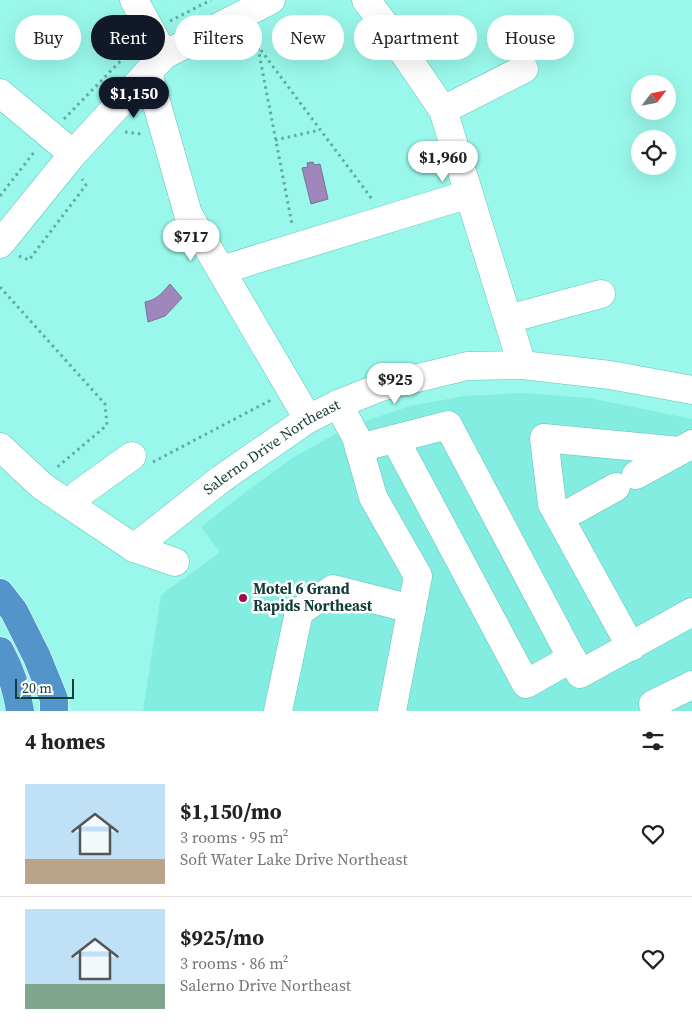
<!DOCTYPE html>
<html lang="en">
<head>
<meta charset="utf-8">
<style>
  :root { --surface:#fff; --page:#f2f2f2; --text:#222; --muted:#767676; --line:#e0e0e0; --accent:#111827 }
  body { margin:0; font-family:"Source Serif 4",serif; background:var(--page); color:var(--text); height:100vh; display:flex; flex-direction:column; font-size:19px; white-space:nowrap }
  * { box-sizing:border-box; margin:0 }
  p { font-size:16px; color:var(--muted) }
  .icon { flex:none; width:28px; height:28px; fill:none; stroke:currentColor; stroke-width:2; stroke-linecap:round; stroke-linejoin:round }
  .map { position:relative; height:711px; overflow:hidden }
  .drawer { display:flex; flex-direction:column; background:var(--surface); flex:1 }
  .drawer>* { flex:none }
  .hud { position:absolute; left:15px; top:15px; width:662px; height:45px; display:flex; gap:10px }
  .needle { width:32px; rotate:58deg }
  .buttons { position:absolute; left:631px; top:75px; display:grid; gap:10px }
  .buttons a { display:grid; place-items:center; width:45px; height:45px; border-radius:50%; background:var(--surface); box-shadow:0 5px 20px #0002; font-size:25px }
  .scale { position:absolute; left:15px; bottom:12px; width:59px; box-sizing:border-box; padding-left:5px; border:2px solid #133d38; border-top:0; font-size:14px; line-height:18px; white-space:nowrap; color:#133d38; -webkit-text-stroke:4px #fff; paint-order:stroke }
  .price { position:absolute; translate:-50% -42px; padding:0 11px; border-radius:18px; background:#fff; color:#222; font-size:16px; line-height:32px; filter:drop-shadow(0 1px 2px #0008) }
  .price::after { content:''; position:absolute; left:50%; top:30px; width:15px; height:11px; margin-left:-8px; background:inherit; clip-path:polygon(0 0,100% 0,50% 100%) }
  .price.on { background:var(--accent); color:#fff }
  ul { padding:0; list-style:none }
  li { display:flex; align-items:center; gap:15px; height:125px; padding:0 25px }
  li+li { border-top:1px solid var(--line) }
  li span { display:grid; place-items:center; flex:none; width:140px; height:100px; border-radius:0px; color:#555 }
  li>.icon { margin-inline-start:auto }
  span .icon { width:60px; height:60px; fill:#fffc; stroke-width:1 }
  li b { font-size:21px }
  h2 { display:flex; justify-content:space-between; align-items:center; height:60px; padding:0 25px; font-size:21px }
  .chip { padding:0 18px; border-radius:22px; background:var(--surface); box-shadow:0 5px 20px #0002; font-size:18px; line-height:45px }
  .chip.on { background:var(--accent); color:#fff }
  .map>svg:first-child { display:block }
</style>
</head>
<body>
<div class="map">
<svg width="692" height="711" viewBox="0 0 692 711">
  <rect width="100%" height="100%" fill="#99f8eb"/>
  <!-- built -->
  <path fill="#82ede0" d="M 523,393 L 589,398 L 692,419 L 692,711 L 143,711 L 161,595 L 220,552 L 201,527 L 248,490 L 294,457 L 348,427 L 410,406 L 465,396 Z"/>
  <!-- water -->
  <path fill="#9f87bc" stroke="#757194" d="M 313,162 L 314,165 L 320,164 L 328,199 L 311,204 L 302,168 L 308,167 L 307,163 Z
    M 170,284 L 182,298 L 165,316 L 148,322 L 145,302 C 157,300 162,293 170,284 Z"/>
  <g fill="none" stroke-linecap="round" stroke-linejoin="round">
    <defs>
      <g id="minor">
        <path d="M 134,0 L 164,55"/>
        <path d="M 366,0 L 387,28 L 443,110 L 522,365"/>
        <path d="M 148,73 L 188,214 L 308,419"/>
        <path d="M 0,93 L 73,154"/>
        <path d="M 443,110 L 524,69"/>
        <path d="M 0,244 L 73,154 L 164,55 L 271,0"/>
        <path d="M 221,270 L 469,194"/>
        <path d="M 508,319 L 601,294"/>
        <path d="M 338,404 L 356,437 L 373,497 L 418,576 L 392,711"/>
        <path d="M 395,439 L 526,684 L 572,658"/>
        <path d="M 0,447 L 42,486 L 134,548 L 175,562"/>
        <path d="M 359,448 L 448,425 L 580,674 L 692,612"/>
        <path d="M 636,475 L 680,451"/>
        <path d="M 72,506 L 79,494 L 132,456"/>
        <path d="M 560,518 L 616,487"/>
        <path id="s1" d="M 134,548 L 221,479 L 308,419 L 338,404 L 381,387 L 467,366 L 522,365 L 610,375 L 692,390"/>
        <path d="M 631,647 L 552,504 L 544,438 L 680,451 L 692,444"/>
        <path d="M 278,711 L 299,612 L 333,589 L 412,609"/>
        <path d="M 656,711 L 653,704 L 692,685"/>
      </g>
      <path id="highway" d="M 0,593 L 14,611 L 37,657 L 54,699 L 54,711
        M 0,651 C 10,669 17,690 20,711"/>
    </defs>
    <!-- minor casing -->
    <use href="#minor" stroke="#62c2b6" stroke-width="29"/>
    <!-- highway casing -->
    <use href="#highway" stroke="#fff" stroke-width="29"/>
    <!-- path -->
    <path stroke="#61aaa0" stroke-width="3" stroke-dasharray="2.5 4" stroke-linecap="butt" d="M 170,21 L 211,0
      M 257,45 L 372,199
      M 258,48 L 292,224
      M 64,119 L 135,46
      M 125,132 L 141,134
      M 275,140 L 320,130
      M 0,196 L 35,151
      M 19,256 L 29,260 L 86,185 L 82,179
      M 0,287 L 105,404 L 107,425 L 55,469
      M 153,462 L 269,401 L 270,403"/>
    <!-- minor -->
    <use href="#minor" stroke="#fff" stroke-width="28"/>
    <!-- highway -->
    <use href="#highway" stroke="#5395ca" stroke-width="28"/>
  </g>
  <!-- markers -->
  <circle fill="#a1084a" stroke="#fff" stroke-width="2" cx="243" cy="598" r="5"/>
  <g text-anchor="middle" stroke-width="5" stroke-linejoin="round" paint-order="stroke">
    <!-- street labels -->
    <g font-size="15" fill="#133d38" stroke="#fff">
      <text dy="5" stroke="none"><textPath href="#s1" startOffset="171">Salerno Drive Northeast</textPath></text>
    </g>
    <!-- poi labels -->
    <g font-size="15" font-weight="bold" fill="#133d38" stroke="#fff" text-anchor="start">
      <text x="253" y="594">Motel 6 Grand<tspan x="253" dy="17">Rapids Northeast</tspan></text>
    </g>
  </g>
</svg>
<div class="buttons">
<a><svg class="needle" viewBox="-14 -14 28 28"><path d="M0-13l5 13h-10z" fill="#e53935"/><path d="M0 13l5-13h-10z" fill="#767676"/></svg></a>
<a><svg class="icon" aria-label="locate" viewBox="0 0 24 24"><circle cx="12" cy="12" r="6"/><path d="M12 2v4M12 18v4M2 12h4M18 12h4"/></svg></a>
</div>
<div class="scale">20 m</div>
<b class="price on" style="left:134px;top:119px">$1,150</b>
<b class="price" style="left:443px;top:183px">$1,960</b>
<b class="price" style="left:191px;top:262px">$717</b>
<b class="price" style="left:395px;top:405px">$925</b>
<div class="hud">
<a class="chip">Buy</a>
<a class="chip on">Rent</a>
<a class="chip">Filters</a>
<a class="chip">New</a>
<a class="chip">Apartment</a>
<a class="chip">House</a>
</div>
</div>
<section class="drawer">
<h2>4 homes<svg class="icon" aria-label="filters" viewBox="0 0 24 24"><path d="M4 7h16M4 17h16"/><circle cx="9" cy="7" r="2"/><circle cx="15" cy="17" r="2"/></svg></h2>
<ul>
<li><span style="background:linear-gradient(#bfe0f5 75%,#b9a48a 0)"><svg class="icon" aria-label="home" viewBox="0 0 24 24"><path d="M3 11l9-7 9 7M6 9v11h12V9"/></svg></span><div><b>$1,150/mo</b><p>3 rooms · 95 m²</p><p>Soft Water Lake Drive Northeast</p></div><svg class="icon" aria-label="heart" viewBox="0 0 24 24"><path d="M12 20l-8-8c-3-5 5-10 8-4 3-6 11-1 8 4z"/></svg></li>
<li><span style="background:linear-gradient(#bfe0f5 75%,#7fa58c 0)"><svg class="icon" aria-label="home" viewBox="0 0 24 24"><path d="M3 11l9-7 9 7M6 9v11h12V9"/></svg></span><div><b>$925/mo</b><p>3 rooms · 86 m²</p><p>Salerno Drive Northeast</p></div><svg class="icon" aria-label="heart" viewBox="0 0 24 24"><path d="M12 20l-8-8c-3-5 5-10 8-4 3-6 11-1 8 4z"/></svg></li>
</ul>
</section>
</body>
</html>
